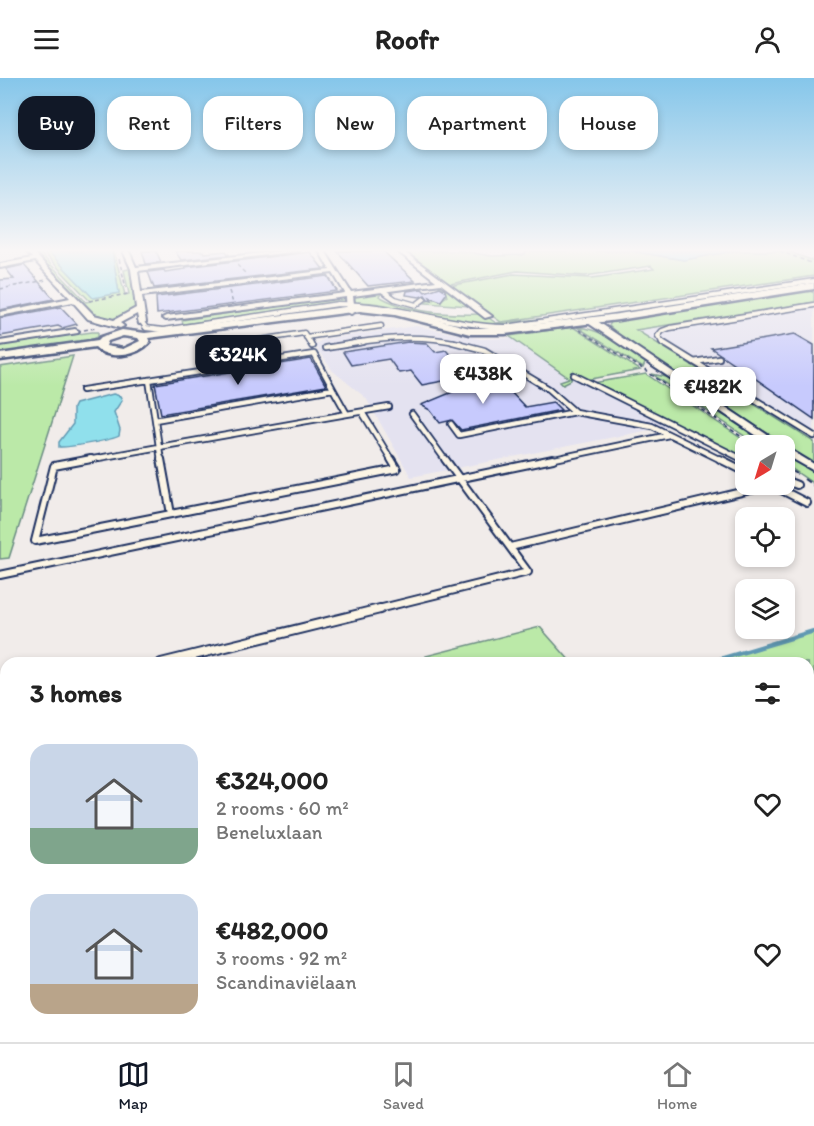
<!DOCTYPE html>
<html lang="en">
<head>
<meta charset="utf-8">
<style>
  :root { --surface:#fff; --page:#f2f2f2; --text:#222; --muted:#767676; --line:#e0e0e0; --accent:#111827 }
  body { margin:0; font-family:Itim,sans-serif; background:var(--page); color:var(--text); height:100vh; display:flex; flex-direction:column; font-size:22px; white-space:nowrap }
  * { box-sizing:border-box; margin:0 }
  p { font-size:20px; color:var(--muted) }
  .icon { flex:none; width:33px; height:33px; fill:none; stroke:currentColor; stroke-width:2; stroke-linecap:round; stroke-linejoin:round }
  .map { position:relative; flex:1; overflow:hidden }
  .side { position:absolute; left:0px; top:579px; width:814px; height:386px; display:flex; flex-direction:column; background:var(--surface); border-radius:18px 18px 0 0; box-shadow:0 3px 9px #0003 }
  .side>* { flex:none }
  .banner { position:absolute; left:18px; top:18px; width:778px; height:54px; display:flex; gap:12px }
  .needle { width:39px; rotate:218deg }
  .fabs { position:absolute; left:735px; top:357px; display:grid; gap:12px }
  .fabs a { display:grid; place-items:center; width:60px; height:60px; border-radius:12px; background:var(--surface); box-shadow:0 3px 9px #0003; font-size:30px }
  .price { position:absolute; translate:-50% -51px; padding:0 14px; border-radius:12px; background:#fff; color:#222; font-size:20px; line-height:39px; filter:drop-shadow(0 2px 3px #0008) }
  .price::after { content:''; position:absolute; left:50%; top:36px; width:18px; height:14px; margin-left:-9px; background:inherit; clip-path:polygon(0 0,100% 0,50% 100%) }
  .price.selected { background:var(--accent); color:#fff }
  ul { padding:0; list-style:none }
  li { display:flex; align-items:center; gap:18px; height:150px; padding:0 30px }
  li span { display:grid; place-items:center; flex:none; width:168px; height:120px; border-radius:18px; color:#555 }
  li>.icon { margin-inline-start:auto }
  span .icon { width:72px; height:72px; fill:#fffc; stroke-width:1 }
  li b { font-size:26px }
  h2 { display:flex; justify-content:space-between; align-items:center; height:72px; padding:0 30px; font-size:26px }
  .pill { padding:0 21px; border-radius:18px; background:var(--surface); box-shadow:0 3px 9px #0003; font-size:21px; line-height:54px }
  .pill.selected { background:var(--accent); color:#fff }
  header { display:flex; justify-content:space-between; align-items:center; height:78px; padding:0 30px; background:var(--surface); font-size:27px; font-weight:700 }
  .tabs { display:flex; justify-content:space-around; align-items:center; height:84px; border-top:2px solid var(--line); background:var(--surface); font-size:16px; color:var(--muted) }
  .tabs a { display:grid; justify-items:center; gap:3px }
  .tabs .selected { color:var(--accent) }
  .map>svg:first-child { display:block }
</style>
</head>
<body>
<header><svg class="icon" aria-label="menu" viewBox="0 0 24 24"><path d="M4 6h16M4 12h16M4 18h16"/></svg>Roofr<svg class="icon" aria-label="person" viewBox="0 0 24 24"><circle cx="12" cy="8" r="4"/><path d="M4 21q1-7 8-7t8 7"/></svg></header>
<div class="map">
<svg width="814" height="964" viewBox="0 0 814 964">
  <rect width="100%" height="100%" fill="#f1ecea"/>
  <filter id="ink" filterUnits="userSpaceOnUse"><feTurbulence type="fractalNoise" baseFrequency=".0167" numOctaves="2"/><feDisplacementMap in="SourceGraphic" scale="12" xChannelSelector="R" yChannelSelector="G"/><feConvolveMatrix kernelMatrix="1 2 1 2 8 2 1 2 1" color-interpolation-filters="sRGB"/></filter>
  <g filter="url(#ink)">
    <!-- built -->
    <path fill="#e4e2f0" d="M 814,215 L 814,380 L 609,249 Z
      M 416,248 L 481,261 L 513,260 L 569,298 L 670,348 L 411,399 L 366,320 L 333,293 L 314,267 L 324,261 Z"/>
    <!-- green -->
    <path fill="#bbe9a8" stroke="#6b8c83" stroke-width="1.5" d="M 32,173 L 38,173 L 86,224 L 90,223 L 42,173 L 48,173 L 94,220 L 119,215 L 112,173 L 114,173 L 125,217 L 129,216 L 124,192 L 129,191 L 135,215 L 135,231 C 128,234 120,241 113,241 C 89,244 47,191 32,173 Z
      M 402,173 L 461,173 L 492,178 L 523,177 L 526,175 L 525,173 L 631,173 L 684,182 L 733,173 L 791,173 L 790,174 L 814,183 L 814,198 L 501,244 L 449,208 L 513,196 L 592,200 L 654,191 L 651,188 L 585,198 L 517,193 L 450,206 L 445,205 Z
      M 437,206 L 444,208 L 496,245 L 562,239 C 524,245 488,250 451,242 C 418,236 389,224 355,224 L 355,218 L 378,214 L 382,216 L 379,218 C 406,234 447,237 479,236 L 470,228 L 425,225 L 428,223 L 423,220 L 425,219 L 441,222 L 447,218 Z
      M 806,211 L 814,215 L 814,224 L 636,252 L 814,364 L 814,386 L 627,263 L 609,248 L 611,244 L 618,242 Z
      M 343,219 L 346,220 L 346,224 L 183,246 L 182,242 Z
      M 573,249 L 640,292 L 586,302 L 573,296 L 571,302 L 563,306 L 560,303 L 569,300 L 509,258 Z
      M 577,249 C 603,251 626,270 646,283 L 643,290 Z
      M 92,254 L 98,254 L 98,259 L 85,264 L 0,277 L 0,267 Z
      M 73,278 L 9,480 L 0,481 L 0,289 Z
      M 646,296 L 751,367 L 746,368 L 745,381 L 592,305 Z
      M 652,296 L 671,300 L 774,367 L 758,367 Z
      M 784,375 L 814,394 L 814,406 L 785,386 Z
      M 540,549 L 572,585 L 428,585 L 426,578 Z
      M 814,553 L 814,607 L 809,603 L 808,585 L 707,585 Z
      M 809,856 L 814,863 L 814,964 L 558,964 L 555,959 L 808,958 Z"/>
    <!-- water -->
    <path fill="#90e0ec" stroke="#6199b3" stroke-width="1.5" d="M 48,173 L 112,173 L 119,215 L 93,220 Z
      M 631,173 L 734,173 L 684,182 Z
      M 113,316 L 120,318 L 122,322 L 114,334 L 120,352 L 119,358 C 113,362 66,370 59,369 L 59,364 L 73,346 L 73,330 L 75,326 Z"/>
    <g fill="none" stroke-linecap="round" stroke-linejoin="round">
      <!-- stream-far1 -->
      <path stroke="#6199b3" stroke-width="4.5" d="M 707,585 L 814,553"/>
      <!-- stream -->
      <path stroke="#6199b3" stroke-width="6" d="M 0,806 L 6,804"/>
    </g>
    <!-- building -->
    <path fill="#c7cafd" stroke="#1b2f5e" stroke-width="1.5" d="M 142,173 L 156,173 L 161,184 L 146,186 Z
      M 175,173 L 203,173 L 204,175 L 226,173 L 229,177 L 181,182 Z
      M 337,173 L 383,173 L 415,203 L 368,208 Z
      M 310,174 L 323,191 L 154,210 L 148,194 L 164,192 L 165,194 L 186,191 L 185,189 Z
      M 24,187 L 54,221 L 0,232 L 0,202 L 14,201 L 6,191 Z
      M 328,198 L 337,213 L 157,236 L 156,219 Z
      M 440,209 L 445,212 L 446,216 L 441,223 L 430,219 L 432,222 L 428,221 L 425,217 L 420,219 L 406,217 L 407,213 L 422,211 L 425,214 Z
      M 61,229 L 77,246 L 62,250 L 58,248 L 0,258 L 0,240 Z
      M 795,256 L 814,267 L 814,341 L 711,270 Z
      M 408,264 L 427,265 L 435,274 L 446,272 L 457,285 L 469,283 L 481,296 L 422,307 L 411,293 L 399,295 L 389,281 L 351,287 L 343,274 Z
      M 311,281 L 326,308 L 161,336 L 155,306 Z
      M 492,294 L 525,329 L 553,324 L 561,332 L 461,352 L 452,342 L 440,345 L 430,332 L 421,327 L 486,300 L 485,296 Z"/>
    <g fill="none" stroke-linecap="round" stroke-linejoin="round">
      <defs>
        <path id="service-far3" d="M 382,212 L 395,221 L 416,227 L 424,221
          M 142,244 L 146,250 L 163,252 L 338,226 C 395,226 449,248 506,249 L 814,203
          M 306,259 L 381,248
          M 241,265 L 304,255 L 310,265
          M 354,265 C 393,259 421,257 460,265
          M 663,265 L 658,258 L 662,253 L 670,250 L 814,227"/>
        <path id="service-far2" d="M 310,264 L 312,268
          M 453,264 L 484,272 L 549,311 L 575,334 L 652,348 L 723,383
          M 662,264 L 814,358
          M 241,265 L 247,264
          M 325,270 L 363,264
          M 694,284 L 719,280
          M 574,297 L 746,383
          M 149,302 L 314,276 L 333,311
          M 726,304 L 748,300
          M 83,312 L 149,302 L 155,342 L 333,311 L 347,336 L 389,329
          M 362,334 L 392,383
          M 412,336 L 446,383
          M 155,342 L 159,369 L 347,336
          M 451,346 L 459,357 L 575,334
          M 82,383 L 159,369 L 161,383
          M 545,383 L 669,357"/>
        <path id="service-far1" d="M 91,381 L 54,388 L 35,463 L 171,436
          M 161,381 L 171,436
          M 720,381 L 746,394
          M 743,381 L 746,383
          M 784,402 L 797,407
          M 770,406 L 807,425
          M 171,436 L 397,391 L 391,381
          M 510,469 L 771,407
          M 0,497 L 553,381
          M 374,532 L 528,494 L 445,381"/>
        <path id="service" d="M 161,585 L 380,531
          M 0,625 L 6,624"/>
        <path id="minor" d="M 26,173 L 32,173 L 94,237 L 114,242 L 136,230 L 131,191 L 123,173 L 129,173 L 136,189 L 282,173 L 298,173 L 138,193 L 141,214 L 330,192 L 319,173 L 325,173 L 351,214 L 436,203 L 397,173 L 403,173 L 492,238 L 485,240 L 441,206 L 353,218 L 355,234 L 351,236 L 347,234 L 346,219 L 166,242 L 162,240 L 166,238 L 345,215 L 333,195 L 142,218 L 146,244 L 139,246 L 137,236 L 120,245 L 124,248 L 120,250 L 88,241 L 73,224 L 0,238 L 0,234 L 70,220 L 35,183 L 0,190 L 0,186 L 32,180 Z
          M 588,241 L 594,241 L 784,368 L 772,368 L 588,245 Z
          M 75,251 L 79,253 L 78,255 L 0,267 L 0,263 Z
          M 784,368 L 814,386 L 814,393 L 784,376 Z
          M 0,946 L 6,948 L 6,958 L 14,958 L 16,964 L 0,964 Z"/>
        <path id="tertiary" d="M 814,205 L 814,211 L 618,242 L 505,256 L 470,256 L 395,237 L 360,233 L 148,260 L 150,264 C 137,278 109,283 95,269 L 0,282 L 0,276 L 98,262 L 101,259 L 122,252 L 145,255 L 360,227 L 395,231 L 470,250 L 505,250 L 618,236 ZM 123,258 L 138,260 L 140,263 L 123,271 L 106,268 L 108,263 Z"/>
      </defs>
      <!-- service-far3 casing -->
      <use href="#service-far3" stroke="#1b2f5e" stroke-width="7"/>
      <!-- service-far2 casing -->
      <use href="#service-far2" stroke="#1b2f5e" stroke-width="8"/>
      <!-- service-far1 casing -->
      <use href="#service-far1" stroke="#1b2f5e" stroke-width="10"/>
      <!-- service casing -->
      <use href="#service" stroke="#1b2f5e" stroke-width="12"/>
      <!-- minor casing -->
      <use href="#minor" stroke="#1b2f5e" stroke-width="4"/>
      <!-- tertiary casing -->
      <use href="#tertiary" stroke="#1b2f5e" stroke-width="5"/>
      <!-- path-far1 -->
      <path stroke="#1b2f5e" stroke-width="1.5" stroke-dasharray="4 3" stroke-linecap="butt" d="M 780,173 L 814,186
        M 119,181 L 126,210
        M 237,187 L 245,195
        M 0,211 L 46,202
        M 229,213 L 233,225
        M 89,223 L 128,216
        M 84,252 L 96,250
        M 579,252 L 646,293 L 755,368"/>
      <!-- path -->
      <path stroke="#1b2f5e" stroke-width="2" stroke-dasharray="6 4.5" stroke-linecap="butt" d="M 784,388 L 797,396
        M 804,401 L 814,408"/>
      <!-- service-far3 -->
      <use href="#service-far3" stroke="#fcf5e5" stroke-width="4"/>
      <!-- service-far2 -->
      <use href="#service-far2" stroke="#fcf5e5" stroke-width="4.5"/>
      <!-- service-far1 -->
      <use href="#service-far1" stroke="#fcf5e5" stroke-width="6"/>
      <!-- service -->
      <use href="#service" stroke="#fcf5e5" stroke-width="8"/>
      <!-- minor -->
      <use href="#minor" fill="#fcf5e5" fill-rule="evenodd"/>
      <!-- tertiary -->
      <use href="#tertiary" fill="#fcf5e5" fill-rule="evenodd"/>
    </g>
  </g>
  <!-- sky -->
  <linearGradient id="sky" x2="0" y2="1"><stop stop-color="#85c6ea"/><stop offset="0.56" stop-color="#f9f6f6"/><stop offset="1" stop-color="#f9f6f6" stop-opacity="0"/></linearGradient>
  <rect width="814" height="308" fill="url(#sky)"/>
</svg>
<div class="fabs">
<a><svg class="needle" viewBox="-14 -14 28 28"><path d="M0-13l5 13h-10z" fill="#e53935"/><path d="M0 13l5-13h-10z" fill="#767676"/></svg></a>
<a><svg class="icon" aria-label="locate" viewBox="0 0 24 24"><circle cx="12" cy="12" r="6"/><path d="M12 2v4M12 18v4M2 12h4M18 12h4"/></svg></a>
<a><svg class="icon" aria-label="layers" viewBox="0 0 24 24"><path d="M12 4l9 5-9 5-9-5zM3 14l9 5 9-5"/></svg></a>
</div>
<b class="price selected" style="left:238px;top:308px">€324K</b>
<b class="price" style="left:483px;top:327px">€438K</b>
<b class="price" style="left:713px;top:340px">€482K</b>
<div class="banner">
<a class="pill selected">Buy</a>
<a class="pill">Rent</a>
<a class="pill">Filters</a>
<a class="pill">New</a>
<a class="pill">Apartment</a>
<a class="pill">House</a>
</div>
<section class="side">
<h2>3 homes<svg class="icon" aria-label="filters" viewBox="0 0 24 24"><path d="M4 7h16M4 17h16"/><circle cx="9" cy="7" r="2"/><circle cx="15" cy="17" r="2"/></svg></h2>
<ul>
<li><span style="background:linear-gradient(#c9d6e8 70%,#7fa58c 0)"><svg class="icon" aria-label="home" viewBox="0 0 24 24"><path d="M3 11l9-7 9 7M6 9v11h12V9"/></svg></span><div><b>€324,000</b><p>2 rooms · 60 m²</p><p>Beneluxlaan</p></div><svg class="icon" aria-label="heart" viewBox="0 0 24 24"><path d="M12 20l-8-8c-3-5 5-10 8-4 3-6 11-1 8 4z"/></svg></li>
<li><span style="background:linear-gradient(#c9d6e8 75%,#b9a48a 0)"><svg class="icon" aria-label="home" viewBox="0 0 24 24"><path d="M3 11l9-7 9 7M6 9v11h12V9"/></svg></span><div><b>€482,000</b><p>3 rooms · 92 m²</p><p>Scandinaviëlaan</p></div><svg class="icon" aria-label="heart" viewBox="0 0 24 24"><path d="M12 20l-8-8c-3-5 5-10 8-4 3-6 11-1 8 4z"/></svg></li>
</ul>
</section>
</div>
<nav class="tabs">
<a class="selected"><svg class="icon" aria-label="map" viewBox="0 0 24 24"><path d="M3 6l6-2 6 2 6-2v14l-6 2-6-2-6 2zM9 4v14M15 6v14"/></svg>Map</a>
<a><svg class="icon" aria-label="saved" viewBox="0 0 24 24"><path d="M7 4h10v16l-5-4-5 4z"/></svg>Saved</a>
<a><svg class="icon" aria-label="home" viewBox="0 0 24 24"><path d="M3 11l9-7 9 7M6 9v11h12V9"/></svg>Home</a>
</nav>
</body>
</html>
